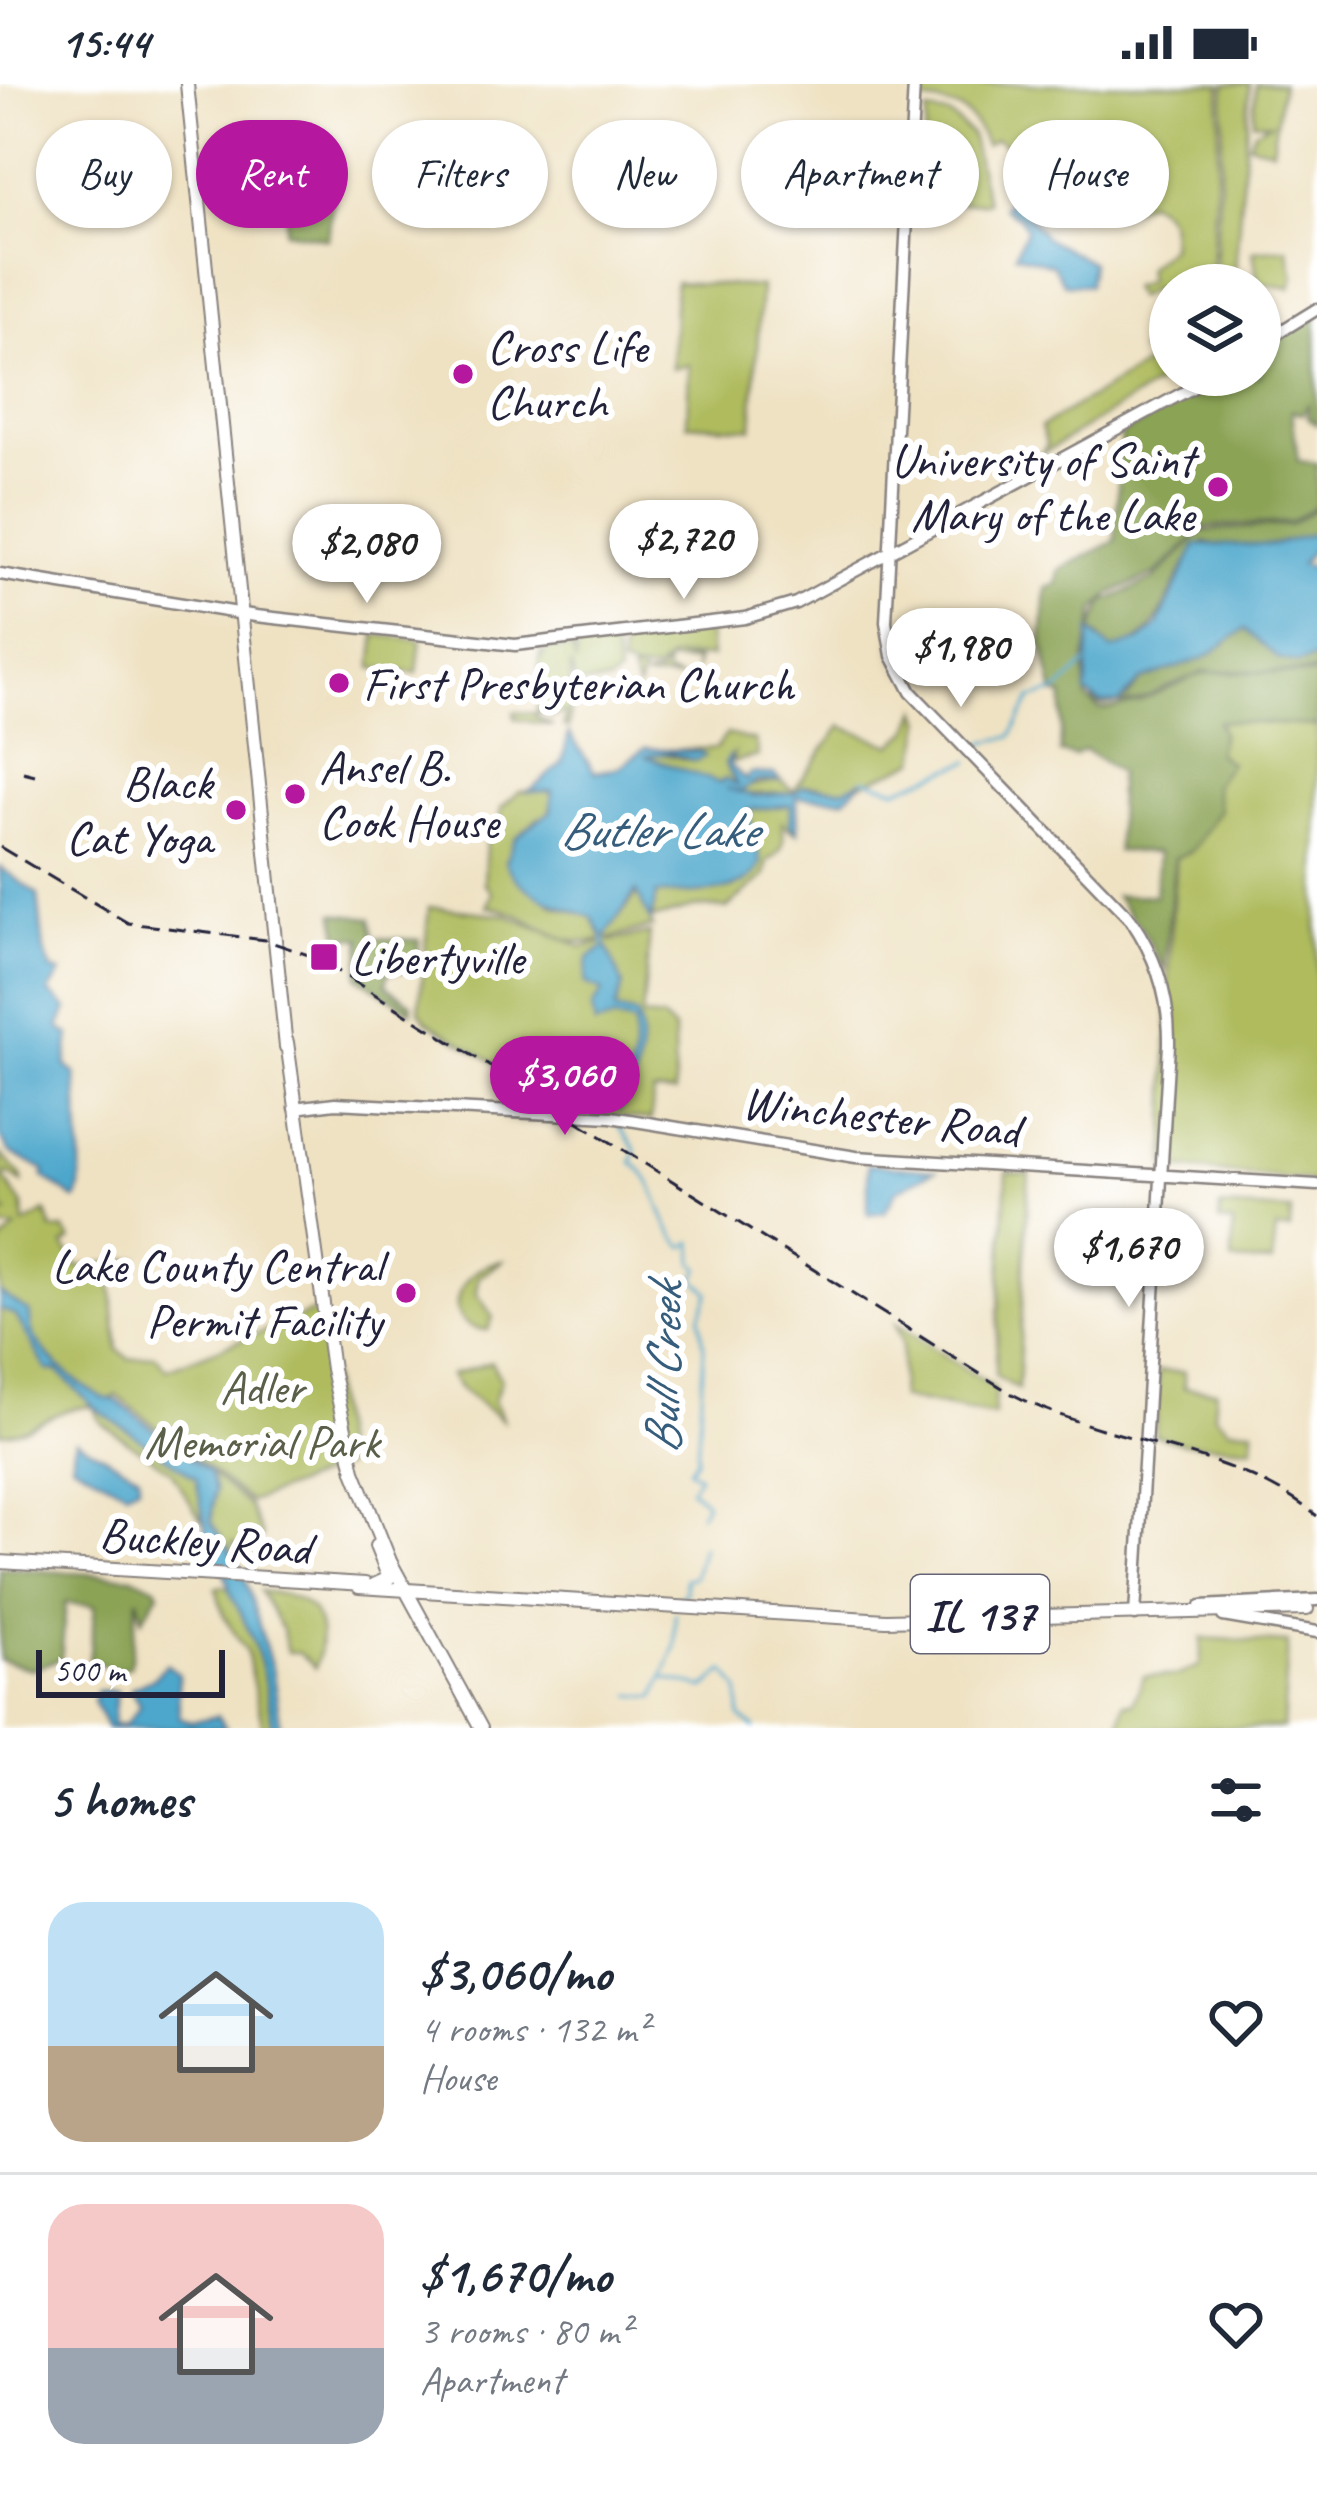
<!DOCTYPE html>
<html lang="en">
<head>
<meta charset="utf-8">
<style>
  :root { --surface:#fff; --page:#f2f2f3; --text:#1f2937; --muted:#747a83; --line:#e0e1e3; --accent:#b5179e }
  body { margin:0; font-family:Caveat,sans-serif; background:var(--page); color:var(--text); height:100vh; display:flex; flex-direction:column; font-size:45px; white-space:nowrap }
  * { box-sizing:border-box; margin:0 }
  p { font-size:39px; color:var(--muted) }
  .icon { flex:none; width:66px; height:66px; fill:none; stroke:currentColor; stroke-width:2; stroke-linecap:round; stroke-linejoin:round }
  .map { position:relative; height:1644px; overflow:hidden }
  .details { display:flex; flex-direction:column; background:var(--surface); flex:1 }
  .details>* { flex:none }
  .hud { position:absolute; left:36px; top:36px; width:1245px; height:108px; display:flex; gap:24px }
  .buttons { position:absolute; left:1149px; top:180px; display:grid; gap:24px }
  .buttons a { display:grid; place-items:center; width:132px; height:132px; border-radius:50%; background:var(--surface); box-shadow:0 3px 9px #0004; font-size:60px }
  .scale { position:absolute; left:36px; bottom:30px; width:189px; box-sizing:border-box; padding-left:12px; border:6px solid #22223b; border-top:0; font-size:33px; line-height:42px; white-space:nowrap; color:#22223b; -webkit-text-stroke:9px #fff; paint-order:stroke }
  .price { position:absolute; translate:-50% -102px; padding:0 27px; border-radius:42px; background:#fff; color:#222; font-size:39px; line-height:78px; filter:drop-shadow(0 3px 6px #0008) }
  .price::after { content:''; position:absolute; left:50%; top:72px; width:36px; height:27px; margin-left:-18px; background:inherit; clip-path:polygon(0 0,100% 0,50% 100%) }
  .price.on { background:var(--accent); color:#fff }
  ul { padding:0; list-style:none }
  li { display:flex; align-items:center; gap:36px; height:300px; padding:0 48px }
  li+li { border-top:3px solid var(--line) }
  li span { display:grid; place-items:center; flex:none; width:336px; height:240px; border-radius:36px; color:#555 }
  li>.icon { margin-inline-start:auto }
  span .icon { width:144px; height:144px; fill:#fffc; stroke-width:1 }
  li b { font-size:51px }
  h2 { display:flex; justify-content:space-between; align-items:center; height:144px; padding:0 48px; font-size:51px }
  .pill { padding:0 42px; border-radius:54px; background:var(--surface); box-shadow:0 3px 9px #0004; font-size:42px; line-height:108px }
  .pill.on { background:var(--accent); color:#fff }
  .status { display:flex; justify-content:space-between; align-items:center; height:84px; padding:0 60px; background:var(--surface); direction:ltr }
  .status svg { height:33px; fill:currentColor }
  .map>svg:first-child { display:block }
</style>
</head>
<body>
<div class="status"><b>15:44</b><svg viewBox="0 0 49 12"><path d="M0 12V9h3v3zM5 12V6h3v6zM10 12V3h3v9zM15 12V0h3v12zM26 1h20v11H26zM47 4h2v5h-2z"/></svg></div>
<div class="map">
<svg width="1317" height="1644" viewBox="0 0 1317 1644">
  <rect width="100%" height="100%" fill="#fff"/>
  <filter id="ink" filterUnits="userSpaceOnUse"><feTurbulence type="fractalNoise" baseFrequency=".00833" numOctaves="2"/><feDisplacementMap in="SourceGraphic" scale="24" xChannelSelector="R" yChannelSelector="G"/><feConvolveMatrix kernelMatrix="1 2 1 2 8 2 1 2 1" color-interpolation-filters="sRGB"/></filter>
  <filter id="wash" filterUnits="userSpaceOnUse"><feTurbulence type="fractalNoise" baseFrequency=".004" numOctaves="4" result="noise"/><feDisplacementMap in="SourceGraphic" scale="48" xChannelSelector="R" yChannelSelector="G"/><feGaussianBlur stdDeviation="2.7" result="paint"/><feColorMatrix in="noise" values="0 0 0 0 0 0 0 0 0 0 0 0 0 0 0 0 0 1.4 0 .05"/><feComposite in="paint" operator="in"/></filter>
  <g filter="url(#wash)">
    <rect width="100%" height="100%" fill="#efe2c3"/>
    <!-- green -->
    <path fill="#afbb5d" stroke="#686e4c" stroke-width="3" d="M 916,0 L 1221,0 L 1210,201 L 1170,201 L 1170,238 L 1155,204 L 1136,214 L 1131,203 L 1148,197 L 1146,184 L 1170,163 C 1172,139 1170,128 1147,117 L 1119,131 L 1035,75 L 1009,78 L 1005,60 L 996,55 L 985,61 C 972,24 956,21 919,17 Z
      M 1225,0 L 1250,0 L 1234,201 L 1214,201 Z
      M 1256,0 L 1282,0 L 1272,65 L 1249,60 L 1254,46 L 1270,39 L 1253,37 Z
      M 927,28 L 949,31 L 971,50 L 987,118 L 919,120 Z
      M 1288,164 L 1294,193 L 1290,204 L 1258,199 L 1253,167 Z
      M 675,198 L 761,203 L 752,344 L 687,340 L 689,281 L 672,284 Z
      M 1170,242 L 1172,291 L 1037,373 L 1047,361 L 1041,343 L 1164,270 L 1140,267 L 1153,245 Z
      M 709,543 L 711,573 L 675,573 L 697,576 L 696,587 L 695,578 L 667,578 L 666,590 L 681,595 L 644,594 L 659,590 L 673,573 L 656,587 L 638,587 L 642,591 L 638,605 L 631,589 L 637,587 L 621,582 L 622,553 Z
      M 376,551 L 421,556 L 417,589 L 372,584 Z
      M 613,555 L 618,591 L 609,599 L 576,600 L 571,581 L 569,643 L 564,643 L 565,628 L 552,633 L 540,627 L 535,632 L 553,642 L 515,635 L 514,628 L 537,629 L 540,568 L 543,572 L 546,565 L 572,565 L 576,579 L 576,560 Z
      M 918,625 L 923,637 L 917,676 C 902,682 857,704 843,705 C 829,706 818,699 803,702 L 796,709 L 735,710 L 726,702 L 730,706 L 780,696 L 793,707 L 841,642 L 892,661 L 909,647 Z
      M 1184,635 L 1317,642 L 1317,1098 L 1166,1083 L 1168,904 Z
      M 727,650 L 755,657 L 758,672 L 732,678 L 734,670 L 725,679 L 736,702 L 725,695 L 720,700 L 645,676 L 652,668 L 691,676 L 692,667 L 671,666 L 716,664 Z
      M 547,705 L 553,714 L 548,733 L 538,734 L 520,751 L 526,800 L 554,822 L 592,833 L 603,855 L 639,807 L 653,843 C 627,847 603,861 576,857 C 545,852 526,828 487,822 L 492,809 L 484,799 L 486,758 L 500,744 L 501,724 L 519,708 Z
      M 791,721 L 793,748 L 782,739 C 785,757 785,767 768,777 L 765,792 L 727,824 L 696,823 L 653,835 L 655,811 L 731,803 L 758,775 L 746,727 Z
      M 429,823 L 506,831 L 582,863 L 650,849 L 642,933 L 663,935 L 674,946 L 675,1009 L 653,1008 L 651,1036 L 576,1029 L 427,937 L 419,927 Z
      M 1,1070 L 22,1092 L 22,1099 L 8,1089 L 4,1094 L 23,1121 L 24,1140 L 46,1128 L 52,1146 L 64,1145 L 71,1156 L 64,1161 L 77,1183 L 136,1175 L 111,1196 L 118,1266 L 130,1275 L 155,1271 L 167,1285 L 320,1225 L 344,1383 L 250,1418 L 117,1311 L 106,1318 L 74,1303 L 94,1323 L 196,1394 L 203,1412 L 201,1436 L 171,1387 L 101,1339 L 93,1323 C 58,1320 35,1349 0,1349 L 0,1160 L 16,1145 L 0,1143 L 0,1131 L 7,1129 L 0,1121 Z
      M 1007,1088 L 1029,1090 L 1018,1305 L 995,1292 Z
      M 1220,1123 L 1291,1127 L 1290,1146 L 1276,1146 L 1272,1179 L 1232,1177 L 1233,1140 L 1219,1138 Z
      M 502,1177 L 479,1193 L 477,1210 L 493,1233 L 488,1246 C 433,1243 459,1181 502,1177 Z
      M 895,1240 L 995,1304 L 994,1332 L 900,1314 L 902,1261 Z
      M 491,1278 L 501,1296 L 494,1317 L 502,1336 L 461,1306 L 450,1291 Z
      M 1159,1287 L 1184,1288 L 1184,1304 L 1216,1306 L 1214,1330 L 1229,1344 L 1253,1345 L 1253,1363 L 1182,1359 L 1155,1351 Z
      M 209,1388 L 249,1422 L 262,1452 L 252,1468 L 233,1459 L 232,1473 L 211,1438 L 215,1406 Z
      M 222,1502 L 231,1506 L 263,1581 L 273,1644 L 263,1644 L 246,1567 L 224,1532 L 216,1504 Z
      M 260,1507 C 310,1511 332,1531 315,1584 L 299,1568 L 287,1568 L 282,1546 Z
      M 1202,1554 L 1288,1559 L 1283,1644 L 1119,1644 L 1124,1619 L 1133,1619 L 1144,1592 L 1176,1592 L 1200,1581 Z"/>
    <!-- forest -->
    <path fill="#8ba354" stroke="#566248" stroke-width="3" d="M 289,104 L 333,114 L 328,155 L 285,147 Z
      M 1316,231 L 1317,341 L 1308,334 L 1308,321 L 1302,330 L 1292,327 L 1298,377 L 1317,379 L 1317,421 L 1291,438 L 1205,443 L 1157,489 L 1110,510 L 1095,526 L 1084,581 L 1087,615 L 1099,625 C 1139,625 1159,602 1195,592 C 1234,581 1277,591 1317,591 L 1317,642 L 1218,637 L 1222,649 L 1217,669 L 1230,679 L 1214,701 L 1219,726 L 1192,767 L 1175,774 L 1164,887 L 1143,847 L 1115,812 L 1155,811 L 1158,769 L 1117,767 L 1118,688 L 1085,666 L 1074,672 L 1060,669 L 1063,612 L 1054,610 L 1042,558 L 1046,504 L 1057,500 L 1059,486 L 1115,457 L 1121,350 L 1225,291 L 1260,291 L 1260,268 Z
      M 1317,424 L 1317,449 C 1282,459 1240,471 1205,458 C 1164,493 1171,556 1112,566 L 1092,546 L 1104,518 L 1154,495 L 1203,447 L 1289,441 Z
      M 1245,545 L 1279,575 L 1297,579 L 1317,574 L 1317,588 L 1203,588 L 1138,618 L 1096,621 L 1090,610 L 1109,620 L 1128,613 L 1141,596 L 1204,574 Z
      M 335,829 L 371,834 L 374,854 L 419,856 L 416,886 L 388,889 L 386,901 L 412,920 L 411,927 L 358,893 L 362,854 L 339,852 Z
      M 0,1484 L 134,1493 L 156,1503 L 159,1509 L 142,1535 L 138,1514 L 130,1583 L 116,1586 L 89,1577 L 95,1522 L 66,1519 L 61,1575 L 32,1585 L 0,1576 Z"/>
    <!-- water -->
    <path fill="#4ea7cc" stroke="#386484" stroke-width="3" d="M 1023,112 L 1026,129 L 1045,153 L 1091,178 L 1089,201 L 1064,200 L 1053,181 L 1015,170 L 1026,146 L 1021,135 L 1003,124 L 1010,113 Z
      M 1317,449 L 1317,459 L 1301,480 L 1317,484 L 1317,574 L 1297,579 L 1279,575 L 1245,545 L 1204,574 L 1141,596 L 1119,619 L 1101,619 L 1086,609 L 1090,547 L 1112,566 L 1140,557 L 1157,543 L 1196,461 L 1273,461 Z
      M 569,649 L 595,688 L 618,684 L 645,664 L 701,668 L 705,672 L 695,677 L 670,669 L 645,672 L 720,699 L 725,695 L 737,701 L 725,679 L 731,670 L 730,681 L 746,696 L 750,689 L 774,690 L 780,696 L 757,697 L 740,708 L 726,704 L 754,712 L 795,709 L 803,702 L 844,705 L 864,695 L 845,715 L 797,713 L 798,749 L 790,741 L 791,721 L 748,726 L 761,778 C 750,814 687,809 656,810 L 651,837 L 636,807 L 604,855 L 592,833 C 563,823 518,810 505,778 L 515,754 L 551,727 L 552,707 L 529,708 L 562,679 Z
      M 0,783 L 38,811 L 44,867 L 52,886 L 61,889 L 49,908 L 67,925 L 59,944 L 70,951 L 66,982 L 76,990 C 77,1019 87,1101 76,1116 L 43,1093 L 45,1087 L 9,1068 L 0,1052 Z
      M 606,862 L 623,901 L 615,926 L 636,931 C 649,958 635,1007 618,1028 L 634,973 L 634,940 L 615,935 L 595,941 L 592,924 L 603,907 L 585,900 L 588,874 Z
      M 868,1080 L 935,1086 L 896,1107 L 885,1128 L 868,1130 Z
      M 0,1209 L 29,1228 C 31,1234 30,1241 32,1247 C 38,1268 94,1318 116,1316 L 209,1388 L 215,1406 L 211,1438 L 243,1487 L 272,1584 L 281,1644 L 273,1644 C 266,1598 258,1557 234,1517 C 225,1500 230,1487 212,1478 L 196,1394 L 94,1323 L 57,1287 L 47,1286 L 16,1232 L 0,1225 Z
      M 75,1356 L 139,1391 L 139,1401 L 126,1407 L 72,1379 Z
      M 166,1580 L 178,1589 L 179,1633 L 191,1638 L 217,1632 L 226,1644 L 107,1644 L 93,1617 L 97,1607 L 116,1607 L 113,1640 L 125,1641 L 140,1622 L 130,1605 L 155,1593 Z"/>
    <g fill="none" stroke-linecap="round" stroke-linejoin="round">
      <!-- stream -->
      <path stroke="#4ea7cc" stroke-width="3" d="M 975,669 L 985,658 L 1011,653 L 1031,615 L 1058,607 L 1086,580
        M 864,695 L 897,705 L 970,677
        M 604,861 L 604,855
        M 618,1040 L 636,1066 L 632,1078 C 664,1103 655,1138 685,1163 L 693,1158 L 694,1179 L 700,1183 L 695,1195 L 709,1208 L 700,1233 L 704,1264 L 697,1374 L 689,1385 L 699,1392 L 690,1405 L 706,1418 L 700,1430
        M 677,1515 L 685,1509 L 685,1495 L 694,1493 L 702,1462
        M 665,1594 L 705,1604 L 725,1587 L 739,1606 L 740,1633 L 755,1644
        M 632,1611 L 655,1613 L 675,1564 L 675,1529"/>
    </g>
  </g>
  <g filter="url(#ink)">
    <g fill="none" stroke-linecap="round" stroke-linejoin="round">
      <defs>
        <path id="secondary" d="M 914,0 L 886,538 L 892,572 L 911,608 L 1131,836 C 1157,874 1170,914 1169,961 L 1135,1531
          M 1260,260 L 1317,225
          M 0,490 L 256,532 L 515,561 L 745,534 L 796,519 L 1216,291
          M 295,1024 L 335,1019 L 611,1033 L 856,1073 L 1317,1101
          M 1201,1522 L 1317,1516
          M 1223,1532 L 1317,1548"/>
        <path id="primary" d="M 187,0 L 286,963
          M 287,958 L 332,1285 L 354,1387 L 390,1477 L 481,1644
          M 0,1478 L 365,1500
          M 374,1501 L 389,1494 L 376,1462
          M 359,1503 L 886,1536 L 1307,1525"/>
      </defs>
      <!-- secondary casing -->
      <use href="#secondary" stroke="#88827f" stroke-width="15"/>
      <!-- primary casing -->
      <use href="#primary" stroke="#88827f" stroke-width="16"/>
      <!-- secondary -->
      <use href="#secondary" stroke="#fff" stroke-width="10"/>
      <!-- primary -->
      <use href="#primary" stroke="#fff" stroke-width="12"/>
      <!-- rail -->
      <path stroke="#22223b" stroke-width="3" stroke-dasharray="18 9" stroke-linecap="butt" d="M 23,688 L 35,691
        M 0,763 L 128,839 L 265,856 L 317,874 L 1012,1310 C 1111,1362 1227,1360 1317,1432"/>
    </g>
  </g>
  <!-- markers -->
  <g fill="#b5179e" stroke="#fff" stroke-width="4.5">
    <circle cx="463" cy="290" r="12"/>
    <circle cx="1218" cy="403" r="12"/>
    <circle cx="339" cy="599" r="12"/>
    <circle cx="295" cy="710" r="12"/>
    <circle cx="236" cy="726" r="12"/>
    <rect x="309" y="858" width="30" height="30" rx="6"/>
    <circle cx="406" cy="1209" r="12"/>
  </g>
  <g text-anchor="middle" stroke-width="12" stroke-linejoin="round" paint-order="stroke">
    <!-- shield labels -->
    <rect fill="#fff" stroke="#646476" stroke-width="3" x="911" y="1491" width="138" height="78" rx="9"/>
    <g font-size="45" font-weight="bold" fill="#22223b">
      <text x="980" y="1546">IL 137</text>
    </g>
    <!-- poi labels -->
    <g font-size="48" fill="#22223b" stroke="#fff" text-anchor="start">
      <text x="487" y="279">Cross Life<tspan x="487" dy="55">Church</tspan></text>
      <text x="1194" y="392" text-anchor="end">University of Saint<tspan x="1194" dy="55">Mary of the Lake</tspan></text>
      <text x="363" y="616">First Presbyterian Church</text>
      <text x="319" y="699">Ansel B.<tspan x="319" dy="55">Cook House</tspan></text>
      <text x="212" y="715" text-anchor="end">Black<tspan x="212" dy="55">Cat Yoga</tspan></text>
      <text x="351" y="890">Libertyville</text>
      <text x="382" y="1198" text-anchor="end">Lake County Central<tspan x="382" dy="55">Permit Facility</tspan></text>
    </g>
    <!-- street labels -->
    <g font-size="48" fill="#22223b" stroke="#fff">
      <text transform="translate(881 1031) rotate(6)" y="17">Winchester Road</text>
      <text transform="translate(205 1456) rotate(4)" y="17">Buckley Road</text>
    </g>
    <!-- park labels -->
    <g font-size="48" fill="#5a5f49" stroke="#fff">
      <text x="262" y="1319">Adler<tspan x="262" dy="55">Memorial Park</tspan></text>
    </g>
    <!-- water labels -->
    <g font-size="51" font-style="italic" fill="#365e7c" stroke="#fff">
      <text x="658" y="763">Butler Lake</text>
      <text transform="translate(662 1285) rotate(-89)" y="18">Bull Creek</text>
    </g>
  </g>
</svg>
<div class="buttons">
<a><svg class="icon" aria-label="layers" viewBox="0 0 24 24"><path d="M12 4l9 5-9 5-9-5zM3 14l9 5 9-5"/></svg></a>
</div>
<div class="scale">500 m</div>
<b class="price" style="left:684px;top:518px">$2,720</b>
<b class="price" style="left:367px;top:522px">$2,080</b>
<b class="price" style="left:961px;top:626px">$1,980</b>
<b class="price on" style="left:565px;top:1054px">$3,060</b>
<b class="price" style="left:1129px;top:1226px">$1,670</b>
<div class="hud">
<a class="pill">Buy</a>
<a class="pill on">Rent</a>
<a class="pill">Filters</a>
<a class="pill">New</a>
<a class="pill">Apartment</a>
<a class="pill">House</a>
</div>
</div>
<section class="details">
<h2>5 homes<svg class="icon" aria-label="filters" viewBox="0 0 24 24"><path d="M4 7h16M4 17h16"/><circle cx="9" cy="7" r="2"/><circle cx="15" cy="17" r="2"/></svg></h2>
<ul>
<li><span style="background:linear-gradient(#bfe0f5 60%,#b9a48a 0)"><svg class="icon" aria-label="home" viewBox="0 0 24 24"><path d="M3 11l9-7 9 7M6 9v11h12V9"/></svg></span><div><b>$3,060/mo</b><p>4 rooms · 132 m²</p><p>House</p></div><svg class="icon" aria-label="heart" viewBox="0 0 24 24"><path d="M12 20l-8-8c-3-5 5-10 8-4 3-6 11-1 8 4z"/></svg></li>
<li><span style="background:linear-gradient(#f6c9c9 60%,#9aa5b1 0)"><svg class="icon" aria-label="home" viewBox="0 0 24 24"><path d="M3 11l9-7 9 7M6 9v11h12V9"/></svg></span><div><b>$1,670/mo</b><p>3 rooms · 80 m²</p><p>Apartment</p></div><svg class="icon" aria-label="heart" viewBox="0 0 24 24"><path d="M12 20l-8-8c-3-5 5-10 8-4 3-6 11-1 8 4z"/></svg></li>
</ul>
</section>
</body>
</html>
